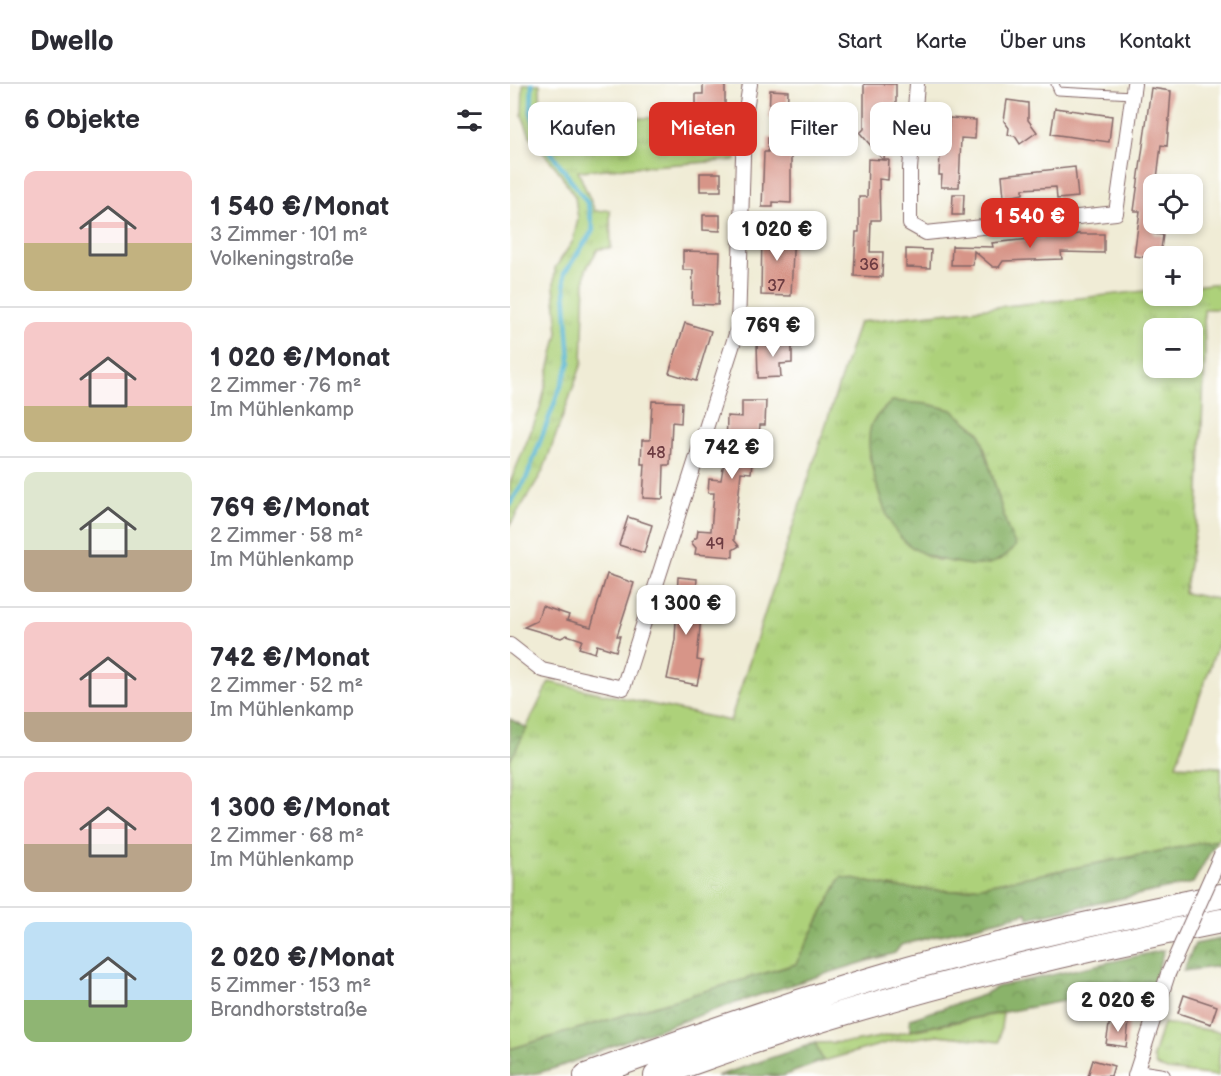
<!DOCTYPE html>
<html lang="de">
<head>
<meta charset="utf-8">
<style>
  :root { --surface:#fff; --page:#f2f2f3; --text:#2b2b33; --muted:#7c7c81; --line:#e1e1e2; --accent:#d93025 }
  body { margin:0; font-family:"Balsamiq Sans",sans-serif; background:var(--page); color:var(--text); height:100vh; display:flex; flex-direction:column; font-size:22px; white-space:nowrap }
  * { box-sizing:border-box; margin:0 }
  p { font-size:20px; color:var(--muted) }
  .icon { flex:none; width:33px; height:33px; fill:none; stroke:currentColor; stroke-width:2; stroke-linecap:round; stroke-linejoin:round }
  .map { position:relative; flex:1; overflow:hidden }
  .panel { display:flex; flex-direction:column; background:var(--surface); width:510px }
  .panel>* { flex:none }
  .hud { position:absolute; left:18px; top:18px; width:570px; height:54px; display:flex; gap:12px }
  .buttons { position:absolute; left:633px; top:90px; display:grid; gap:12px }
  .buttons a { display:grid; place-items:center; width:60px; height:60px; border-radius:12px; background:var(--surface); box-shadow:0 3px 9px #0003; font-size:30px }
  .price { position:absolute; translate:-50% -51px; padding:0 14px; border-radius:12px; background:#fff; color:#222; font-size:20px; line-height:39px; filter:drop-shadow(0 2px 3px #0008) }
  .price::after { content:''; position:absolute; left:50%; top:36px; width:18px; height:14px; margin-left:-9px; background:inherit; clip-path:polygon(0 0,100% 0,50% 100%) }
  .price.current { background:var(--accent); color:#fff }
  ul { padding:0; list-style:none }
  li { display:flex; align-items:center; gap:18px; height:150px; padding:0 24px }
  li+li { border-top:2px solid var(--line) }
  li span { display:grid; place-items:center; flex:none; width:168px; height:120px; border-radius:12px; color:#555 }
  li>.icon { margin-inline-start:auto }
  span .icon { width:72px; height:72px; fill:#fffc; stroke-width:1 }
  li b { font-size:26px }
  h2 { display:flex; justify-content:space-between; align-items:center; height:72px; padding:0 24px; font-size:26px }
  .chip { padding:0 21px; border-radius:12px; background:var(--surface); box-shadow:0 3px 9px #0003; font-size:21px; line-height:54px }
  .chip.current { background:var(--accent); color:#fff }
  header { display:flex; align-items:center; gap:36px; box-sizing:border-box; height:84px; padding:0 30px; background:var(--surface); border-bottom:2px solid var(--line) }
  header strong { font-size:28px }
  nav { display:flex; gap:33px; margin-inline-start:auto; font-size:21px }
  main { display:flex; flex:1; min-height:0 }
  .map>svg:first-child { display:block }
</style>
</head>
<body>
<header>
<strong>Dwello</strong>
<nav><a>Start</a><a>Karte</a><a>Über uns</a><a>Kontakt</a></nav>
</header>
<main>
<section class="panel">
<h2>6 Objekte<svg class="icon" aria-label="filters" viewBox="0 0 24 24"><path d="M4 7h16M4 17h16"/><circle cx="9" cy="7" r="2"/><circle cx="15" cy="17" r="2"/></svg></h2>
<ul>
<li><span style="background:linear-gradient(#f6c9c9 60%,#c2b280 0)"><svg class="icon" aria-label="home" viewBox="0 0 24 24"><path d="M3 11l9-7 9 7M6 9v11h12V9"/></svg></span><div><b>1 540 €/Monat</b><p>3 Zimmer · 101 m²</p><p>Volkeningstraße</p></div></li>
<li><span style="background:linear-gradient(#f6c9c9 70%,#c2b280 0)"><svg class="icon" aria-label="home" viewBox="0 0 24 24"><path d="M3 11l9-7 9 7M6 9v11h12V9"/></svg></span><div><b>1 020 €/Monat</b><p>2 Zimmer · 76 m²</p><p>Im Mühlenkamp</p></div></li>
<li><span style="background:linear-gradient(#dfe7d0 65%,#b9a48a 0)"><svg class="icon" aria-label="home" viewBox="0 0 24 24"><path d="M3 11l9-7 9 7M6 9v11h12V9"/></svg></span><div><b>769 €/Monat</b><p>2 Zimmer · 58 m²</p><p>Im Mühlenkamp</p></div></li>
<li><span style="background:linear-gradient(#f6c9c9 75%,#b9a48a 0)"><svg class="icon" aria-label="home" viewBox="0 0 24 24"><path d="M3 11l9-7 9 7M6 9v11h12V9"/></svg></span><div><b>742 €/Monat</b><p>2 Zimmer · 52 m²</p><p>Im Mühlenkamp</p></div></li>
<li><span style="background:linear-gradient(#f6c9c9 60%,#b9a48a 0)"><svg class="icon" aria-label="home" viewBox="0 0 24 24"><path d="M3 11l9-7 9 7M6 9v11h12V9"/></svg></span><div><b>1 300 €/Monat</b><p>2 Zimmer · 68 m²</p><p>Im Mühlenkamp</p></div></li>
<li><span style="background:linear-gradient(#bfe0f5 65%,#8fb573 0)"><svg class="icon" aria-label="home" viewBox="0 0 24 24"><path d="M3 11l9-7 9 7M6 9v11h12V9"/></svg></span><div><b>2 020 €/Monat</b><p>5 Zimmer · 153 m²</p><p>Brandhorststraße</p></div></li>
</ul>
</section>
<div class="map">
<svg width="711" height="992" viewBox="0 0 711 992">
  <defs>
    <pattern id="grass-tufts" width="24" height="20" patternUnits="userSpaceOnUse" patternTransform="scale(1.5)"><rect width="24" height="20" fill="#add17a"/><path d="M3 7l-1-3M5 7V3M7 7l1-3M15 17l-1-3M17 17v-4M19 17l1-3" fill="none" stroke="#96b36a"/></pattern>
    <pattern id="forest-crowns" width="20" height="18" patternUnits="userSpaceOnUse" patternTransform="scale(1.5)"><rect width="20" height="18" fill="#8ab36a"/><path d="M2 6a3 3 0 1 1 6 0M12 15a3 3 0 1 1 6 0" fill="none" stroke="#739157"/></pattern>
  </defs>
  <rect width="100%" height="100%" fill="#fff"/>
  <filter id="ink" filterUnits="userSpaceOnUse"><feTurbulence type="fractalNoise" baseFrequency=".0167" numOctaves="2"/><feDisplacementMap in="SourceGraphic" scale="12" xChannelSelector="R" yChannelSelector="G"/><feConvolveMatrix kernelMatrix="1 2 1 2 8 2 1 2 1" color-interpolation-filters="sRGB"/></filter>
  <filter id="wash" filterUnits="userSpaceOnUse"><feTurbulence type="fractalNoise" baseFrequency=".008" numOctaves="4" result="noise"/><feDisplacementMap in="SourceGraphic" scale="24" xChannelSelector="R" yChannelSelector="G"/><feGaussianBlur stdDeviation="1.35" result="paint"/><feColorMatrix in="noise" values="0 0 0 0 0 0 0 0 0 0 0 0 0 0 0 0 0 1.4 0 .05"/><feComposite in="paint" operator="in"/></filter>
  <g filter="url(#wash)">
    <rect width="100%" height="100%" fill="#f0ecd6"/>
    <!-- grass -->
    <path fill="url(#grass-tufts)" stroke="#7c7852" stroke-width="1.5" fill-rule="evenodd" d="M 13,0 L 30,0 L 31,36 L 224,32 L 226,76 L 68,87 L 85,127 L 100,126 L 101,164 L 88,165 L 76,185 L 75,195 L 72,279 L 33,387 L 0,441 L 0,399 L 30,325 L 48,249 L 44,201 L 45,184 L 63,157 L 68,135 L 65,113 L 48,86 L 21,54 L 12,31 Z
      M 711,199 L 711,225 L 694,225 L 695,272 L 688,430 L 674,509 L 707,515 L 711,513 L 711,551 L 666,681 L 711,683 L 711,750 L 707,756 L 445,807 L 390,804 L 331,793 L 286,880 L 0,965 L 0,677 L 39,598 L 220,637 L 349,238 L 643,206 L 644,212 L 682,212 L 683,202 ZM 644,244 L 682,244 L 682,284 L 644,284 ZM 417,320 L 442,326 L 470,349 L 497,443 L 430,477 C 377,458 372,419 359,371 Z
      M 493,929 L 489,958 L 428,951 L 380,958 L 313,977 L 305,959 L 344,958 Z
      M 653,939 L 711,948 L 708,992 L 657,986 L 646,982 L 643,973 Z"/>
    <!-- forest -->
    <path fill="url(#forest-crowns)" stroke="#6a694a" stroke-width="1.5" d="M 382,317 L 417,320 L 442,326 L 470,349 L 497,443 L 506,462 C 487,482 475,484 448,479 C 392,471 379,447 365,395 C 361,378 356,359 361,341 C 364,333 376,323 382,317 Z
      M 0,635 L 17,644 L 0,677 Z
      M 707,756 L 683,799 L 518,834 L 517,829 L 391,861 L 385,869 C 294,895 206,925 118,956 C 79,969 41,992 0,992 L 0,965 L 286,880 L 331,793 L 390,804 L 445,807 Z
      M 711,855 L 711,882 L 673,887 L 685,860 Z
      M 654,866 L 643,900 L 400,946 L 400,935 L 473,911 L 487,903 Z
      M 305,959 L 313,977 L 273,992 L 207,992 Z"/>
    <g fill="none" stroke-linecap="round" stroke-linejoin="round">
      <!-- stream -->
      <path stroke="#53b4d1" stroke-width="4.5" d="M 0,420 L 16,395 L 60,278 L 54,190 L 83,146 L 78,120 L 28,50 L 21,28 L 22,0"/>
    </g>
    <g id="blocks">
      <!-- building -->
      <path fill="#d79588" d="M 193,0 L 215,0 L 215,23 L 186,23 L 186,10 L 193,10 Z
        M 354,0 L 386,0 L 386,20 L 380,20 L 379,41 L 383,45 L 379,49 L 379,54 L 375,54 L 374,76 L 379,76 L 378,96 L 369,95 L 370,136 L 361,136 L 360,168 L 373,168 L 372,193 L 344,192 L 346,148 L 349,148 L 349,113 L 357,113 L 358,75 L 373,76 L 350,49 L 354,45 Z
        M 641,4 L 661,7 L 657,62 L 651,61 L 647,95 L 644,95 L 644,150 L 653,151 L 650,172 L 644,174 L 624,172 L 630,127 L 624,127 Z
        M 260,6 L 278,7 L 277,34 L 259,33 Z
        M 497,16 L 518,19 L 518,36 L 527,48 L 510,60 L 505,52 L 498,51 L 499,44 L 494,37 Z
        M 545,24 L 602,32 L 599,58 L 541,50 Z
        M 439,34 L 466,36 L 465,55 L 451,54 L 449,103 L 431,103 L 432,91 L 429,91 L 430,69 L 437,70 Z
        M 258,54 L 281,55 L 281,119 L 263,118 L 263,123 L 252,123 L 254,68 L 258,68 Z
        M 565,83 L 568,113 L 547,115 L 546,103 L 513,105 L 513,110 L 494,114 L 492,91 Z
        M 190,89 L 211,89 L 211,107 L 190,107 Z
        M 443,110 L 454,110 L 453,131 L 442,131 Z
        M 193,131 L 210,131 L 210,147 L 193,146 Z
        M 252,144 L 284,145 L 281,212 L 251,211 Z
        M 569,150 L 594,150 L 594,169 L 551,168 L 552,175 L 493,177 L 489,183 L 483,183 L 464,167 L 463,181 L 441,181 L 442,162 L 483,163 L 482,159 Z
        M 396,165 L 421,166 L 420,184 L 396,183 Z
        M 173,167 L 210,168 L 208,221 L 182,220 L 183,186 L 173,186 Z
        M 175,239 L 201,247 L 186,297 L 159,289 Z
        M 282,258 L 282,279 L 270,280 L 271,293 L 248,294 L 247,259 Z
        M 142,317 L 172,318 L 171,339 L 162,338 L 160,381 L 154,381 L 153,415 L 133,414 L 135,380 L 131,380 L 132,356 L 140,356 Z
        M 232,317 L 256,317 L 255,341 L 250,341 L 247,369 L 243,369 L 241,389 L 231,388 L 224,456 L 229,462 L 223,466 L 223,473 L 185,470 L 186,464 L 181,458 L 187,453 L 188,446 L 201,447 L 204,409 L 198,409 L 199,395 L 211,396 L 216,366 L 217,332 L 232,333 Z
        M 118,433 L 142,441 L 134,469 L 109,461 Z
        M 97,490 L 124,499 L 107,552 L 110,552 L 106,567 L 87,561 L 85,569 L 69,564 L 72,556 L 57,551 L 51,554 L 14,543 L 27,537 L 32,522 L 59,531 L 57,536 L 81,543 Z
        M 168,493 L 187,495 L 184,532 L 191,532 L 187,576 L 192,577 L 187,601 L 157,595 L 165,556 Z
        M 674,911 L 707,922 L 701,940 L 668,929 Z
        M 600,935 L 619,938 L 616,963 L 596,960 Z
        M 583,976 L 604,982 L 601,992 L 578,992 Z"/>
    </g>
  </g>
  <g filter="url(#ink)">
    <use href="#blocks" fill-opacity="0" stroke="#846767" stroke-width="1.5"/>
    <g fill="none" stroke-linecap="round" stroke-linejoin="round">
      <defs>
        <path id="service" d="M 545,0 L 548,7 L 623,11"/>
        <path id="minor" d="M 407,0 L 400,85 L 400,140 L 416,149 L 606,129 L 624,0
          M 0,561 L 32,586 L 113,604 L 228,244 L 234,38 L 240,0
          M 627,988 L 653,992
          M 625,992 L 658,890"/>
        <path id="motorway" d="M 76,992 C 178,955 279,919 383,889 C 491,858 601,834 711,812
          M 146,992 C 329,923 519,875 711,837"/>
      </defs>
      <!-- service casing -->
      <use href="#service" stroke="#846767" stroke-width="9"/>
      <!-- minor casing -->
      <use href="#minor" stroke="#846767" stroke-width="16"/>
      <!-- motorway casing -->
      <use href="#motorway" stroke="#846767" stroke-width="26"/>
      <!-- service -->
      <use href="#service" stroke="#fff" stroke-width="7"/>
      <!-- minor -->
      <use href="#minor" stroke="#fff" stroke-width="14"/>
      <!-- motorway -->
      <use href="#motorway" stroke="#fff" stroke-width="24"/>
      <defs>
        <path id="minor-bridge" d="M 658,890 L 711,771"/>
      </defs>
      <!-- minor-bridge casing -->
      <use href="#minor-bridge" stroke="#846767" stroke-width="16" stroke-linecap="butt"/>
      <!-- minor-bridge -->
      <use href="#minor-bridge" stroke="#fff" stroke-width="14"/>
    </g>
  </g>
  <g text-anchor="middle" stroke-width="4.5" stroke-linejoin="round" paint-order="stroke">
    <!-- number labels -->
    <g font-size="16" fill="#6d3c42">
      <text x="359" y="186">36</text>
      <text x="266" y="207">37</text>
      <text x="146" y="374">48</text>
      <text x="205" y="465">49</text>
    </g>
  </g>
</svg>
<div class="buttons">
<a><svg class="icon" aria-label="locate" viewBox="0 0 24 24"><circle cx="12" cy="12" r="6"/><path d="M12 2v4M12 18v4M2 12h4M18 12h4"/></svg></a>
<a>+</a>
<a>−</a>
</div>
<b class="price current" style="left:520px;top:165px">1 540 €</b>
<b class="price" style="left:267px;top:178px">1 020 €</b>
<b class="price" style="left:263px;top:274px">769 €</b>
<b class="price" style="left:222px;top:396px">742 €</b>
<b class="price" style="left:176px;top:552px">1 300 €</b>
<b class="price" style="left:608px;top:949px">2 020 €</b>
<div class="hud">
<a class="chip">Kaufen</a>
<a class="chip current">Mieten</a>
<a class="chip">Filter</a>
<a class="chip">Neu</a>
</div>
</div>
</main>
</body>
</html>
